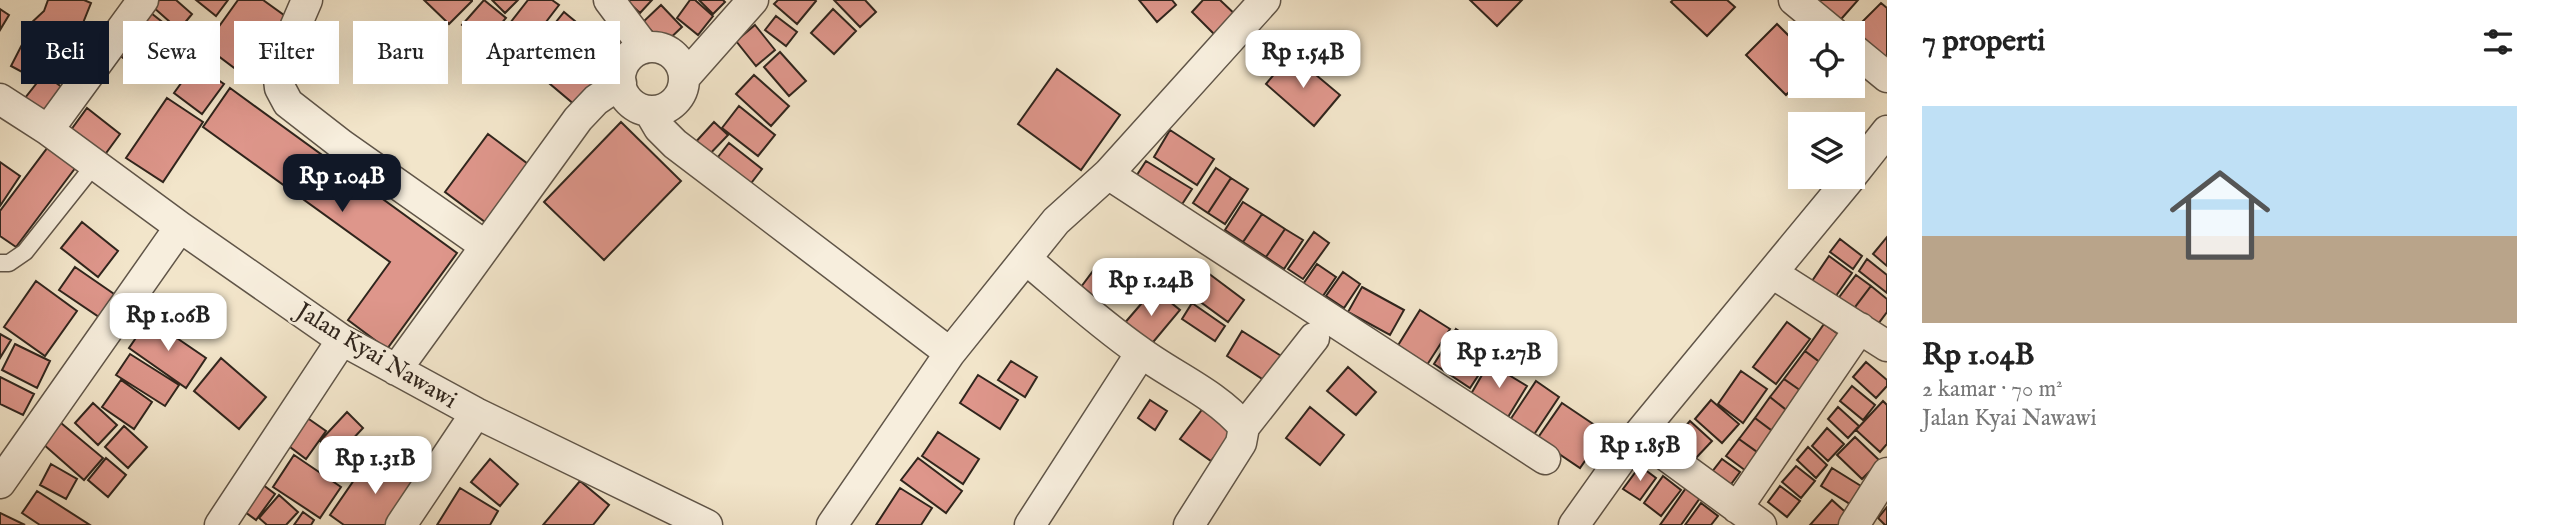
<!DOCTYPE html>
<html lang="id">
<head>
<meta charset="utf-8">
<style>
  :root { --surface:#fff; --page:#f2f2f2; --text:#222; --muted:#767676; --accent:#111827 }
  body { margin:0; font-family:"IM FELL English",serif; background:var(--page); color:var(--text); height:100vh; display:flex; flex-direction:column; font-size:26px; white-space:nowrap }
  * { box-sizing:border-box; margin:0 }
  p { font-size:23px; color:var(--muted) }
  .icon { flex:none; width:38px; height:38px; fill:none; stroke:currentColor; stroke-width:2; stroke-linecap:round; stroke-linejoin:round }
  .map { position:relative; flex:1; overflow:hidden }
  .drawer { display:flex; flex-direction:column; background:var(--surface); width:665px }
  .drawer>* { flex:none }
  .top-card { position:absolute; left:21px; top:21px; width:665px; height:63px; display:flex; gap:14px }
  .fabs { position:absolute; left:1788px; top:21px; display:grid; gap:14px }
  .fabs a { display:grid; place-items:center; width:77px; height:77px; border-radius:0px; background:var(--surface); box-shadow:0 7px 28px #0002; font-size:35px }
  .price { position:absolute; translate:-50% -60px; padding:0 16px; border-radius:14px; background:#fff; color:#222; font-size:23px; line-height:46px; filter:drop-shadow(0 2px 4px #0008) }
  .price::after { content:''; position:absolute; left:50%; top:42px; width:21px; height:16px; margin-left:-10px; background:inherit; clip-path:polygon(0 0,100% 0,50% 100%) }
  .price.active { background:var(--accent); color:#fff }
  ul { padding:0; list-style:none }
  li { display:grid; align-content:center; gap:14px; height:371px; padding:0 35px }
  li span { display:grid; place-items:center; height:217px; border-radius:0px; color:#555 }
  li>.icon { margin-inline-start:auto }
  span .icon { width:126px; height:126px; fill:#fffc; stroke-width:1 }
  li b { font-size:30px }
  h2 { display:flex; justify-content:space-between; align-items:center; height:84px; padding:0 35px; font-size:30px }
  .chip { padding:0 24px; border-radius:0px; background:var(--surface); box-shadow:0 7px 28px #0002; font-size:24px; line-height:63px }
  .chip.active { background:var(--accent); color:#fff }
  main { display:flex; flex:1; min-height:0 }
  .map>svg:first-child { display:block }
</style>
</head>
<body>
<main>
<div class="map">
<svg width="1887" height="525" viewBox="0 0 1887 525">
  <rect width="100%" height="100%" fill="#f2e5ca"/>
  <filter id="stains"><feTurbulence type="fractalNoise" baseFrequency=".00286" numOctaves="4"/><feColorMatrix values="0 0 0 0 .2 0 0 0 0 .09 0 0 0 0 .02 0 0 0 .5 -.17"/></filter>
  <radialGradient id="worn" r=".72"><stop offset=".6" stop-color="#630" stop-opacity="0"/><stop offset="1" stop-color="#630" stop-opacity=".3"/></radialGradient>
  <!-- building -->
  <path fill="#de968b" stroke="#30251d" stroke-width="2" d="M 48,0 L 84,0 L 91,3 L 83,23 L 97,39 L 64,68 L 50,51 L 35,79 L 11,66 L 30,29 L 28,26 L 44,11 Z
    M 159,0 L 176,0 L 192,14 L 179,30 L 153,7 Z
    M 196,0 L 228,0 L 216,16 Z
    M 238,0 L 263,0 L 288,18 L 245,76 L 205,46 Z
    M 424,0 L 472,0 L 472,1 L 449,24 Z
    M 484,0 L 506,18 L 484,44 L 462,25 Z
    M 492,0 L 518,0 L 505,13 Z
    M 528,0 L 552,0 L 559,5 L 529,44 L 507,27 Z
    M 626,0 L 652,0 L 640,13 Z
    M 690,0 L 695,0 L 713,16 L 698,35 L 677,18 Z
    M 699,0 L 723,0 L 725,2 L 713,14 Z
    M 778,0 L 815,0 L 816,1 L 797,24 L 774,4 Z
    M 834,0 L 865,0 L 876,12 L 860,27 Z
    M 1139,0 L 1172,0 L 1176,5 L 1157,22 Z
    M 1203,0 L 1220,0 L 1239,18 L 1219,39 L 1192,12 Z
    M 1470,0 L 1522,0 L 1497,26 Z
    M 1673,0 L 1727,0 L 1735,7 L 1707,36 L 1671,2 Z
    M 1806,0 L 1858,0 L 1835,26 Z
    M 1881,3 L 1887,8 L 1887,71 L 1851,33 Z
    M 661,5 L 682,27 L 664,44 L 643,22 Z
    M 0,9 L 9,15 L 0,30 Z
    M 833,9 L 856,31 L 834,54 L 811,33 Z
    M 564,12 L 616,55 L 575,105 L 524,62 Z
    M 151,13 L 180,36 L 148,77 L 118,54 Z
    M 776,16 L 797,32 L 786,46 L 765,30 Z
    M 1777,24 L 1801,48 L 1801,80 L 1786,95 L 1746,55 Z
    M 755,25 L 775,50 L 756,66 L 736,41 Z
    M 780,52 L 806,81 L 789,96 L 764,67 Z
    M 1291,54 L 1340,95 L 1314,126 L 1266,84 Z
    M 195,64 L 224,84 L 202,114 L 174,93 Z
    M 1057,69 L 1120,115 L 1081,170 L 1018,124 Z
    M 44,74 L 63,88 L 44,112 L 25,98 Z
    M 754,75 L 789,106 L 771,126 L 736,94 Z
    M 230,88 L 457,253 L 387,349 L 348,320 L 390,262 L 203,127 Z
    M 167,98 L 203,122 L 163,182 L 126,158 Z
    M 739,106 L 775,135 L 758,156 L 722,128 Z
    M 87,108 L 120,134 L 101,160 L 68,134 Z
    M 621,122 L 681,181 L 604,260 L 544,202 Z
    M 714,122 L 728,135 L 705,159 L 692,146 Z
    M 1170,130 L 1214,159 L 1197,185 L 1154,157 Z
    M 488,134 L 528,164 L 485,222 L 445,192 Z
    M 51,143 L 79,163 L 16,247 L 0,236 L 0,211 Z
    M 729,143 L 762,169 L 745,191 L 711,166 Z
    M 1146,161 L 1192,189 L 1177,212 L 1131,184 Z
    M 0,162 L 20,176 L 0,206 Z
    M 1216,168 L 1231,178 L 1208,213 L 1193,203 Z
    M 1231,178 L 1248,189 L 1225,224 L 1208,213 Z
    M 1243,202 L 1262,214 L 1243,242 L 1225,230 Z
    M 1262,214 L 1285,229 L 1266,257 L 1243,242 Z
    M 82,222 L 118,251 L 98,277 L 61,248 Z
    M 1285,229 L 1303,240 L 1284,269 L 1266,257 Z
    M 1314,232 L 1329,243 L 1303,279 L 1288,269 Z
    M 1887,237 L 1887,266 L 1873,254 Z
    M 1840,239 L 1862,256 L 1853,269 L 1830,252 Z
    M 1829,256 L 1852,273 L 1833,300 L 1810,284 Z
    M 1867,259 L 1887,275 L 1887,293 L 1859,271 Z
    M 1317,264 L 1336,277 L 1318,303 L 1299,290 Z
    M 75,267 L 117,296 L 102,319 L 59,290 Z
    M 1200,267 L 1244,300 L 1228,322 L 1184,290 Z
    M 1093,271 L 1112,286 L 1100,301 L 1081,287 Z
    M 1343,272 L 1360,284 L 1344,308 L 1326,296 Z
    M 1856,275 L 1871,286 L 1852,311 L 1837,300 Z
    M 36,281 L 77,311 L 45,356 L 4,327 Z
    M 1871,286 L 1887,299 L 1887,312 L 1875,328 L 1852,311 Z
    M 1362,287 L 1404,310 L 1390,335 L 1348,312 Z
    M 1154,289 L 1180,310 L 1149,347 L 1123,325 Z
    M 1192,303 L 1225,326 L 1215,341 L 1182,319 Z
    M 1420,310 L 1450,329 L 1427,365 L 1397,347 Z
    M 149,319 L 206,358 L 186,388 L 129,348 Z
    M 1787,322 L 1810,339 L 1776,384 L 1753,367 Z
    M 1824,324 L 1845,339 L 1825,366 L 1805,351 Z
    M 1456,329 L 1493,353 L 1470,388 L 1434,364 Z
    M 1242,331 L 1286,359 L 1270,384 L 1227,356 Z
    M 0,334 L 11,340 L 0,358 Z
    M 15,344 L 50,361 L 37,388 L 2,370 Z
    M 1805,351 L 1825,366 L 1804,393 L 1784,379 Z
    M 130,354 L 179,385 L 165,406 L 116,375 Z
    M 221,358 L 266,397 L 239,429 L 194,391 Z
    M 1011,361 L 1037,377 L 1025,397 L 998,380 Z
    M 1866,362 L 1887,380 L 1887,386 L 1876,398 L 1853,377 Z
    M 1489,363 L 1527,386 L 1508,417 L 1471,394 Z
    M 1348,367 L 1376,392 L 1356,415 L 1327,391 Z
    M 1741,371 L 1767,389 L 1743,423 L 1718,404 Z
    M 978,375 L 1018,400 L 1000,429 L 960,403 Z
    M 0,377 L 34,394 L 23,415 L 0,404 Z
    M 1784,379 L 1804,393 L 1790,413 L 1770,397 Z
    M 121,380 L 152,402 L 134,429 L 102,407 Z
    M 1536,381 L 1559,397 L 1527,445 L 1504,429 Z
    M 1852,386 L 1875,405 L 1863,420 L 1840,401 Z
    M 1770,397 L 1790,413 L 1775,433 L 1755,418 Z
    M 1150,400 L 1167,411 L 1155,430 L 1138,418 Z
    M 1711,400 L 1739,424 L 1722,443 L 1695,419 Z
    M 1883,401 L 1887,405 L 1887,444 L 1880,452 L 1856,430 Z
    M 93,403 L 117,425 L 98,445 L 75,423 Z
    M 1562,403 L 1605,432 L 1580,468 L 1537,439 Z
    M 1204,407 L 1234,430 L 1211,461 L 1180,439 Z
    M 1310,407 L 1344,435 L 1320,465 L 1286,438 Z
    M 1838,407 L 1859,426 L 1848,438 L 1828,419 Z
    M 347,412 L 363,428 L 337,456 L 320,441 Z
    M 306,417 L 326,431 L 306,459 L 286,444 Z
    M 1755,418 L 1775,433 L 1760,454 L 1739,439 Z
    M 1690,421 L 1712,441 L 1695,459 L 1674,439 Z
    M 61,423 L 103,458 L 84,480 L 43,444 Z
    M 124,426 L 147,447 L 128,468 L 105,447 Z
    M 1827,428 L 1844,444 L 1828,461 L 1812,446 Z
    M 938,432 L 979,459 L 963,484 L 922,456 Z
    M 1855,437 L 1880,461 L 1862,479 L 1837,455 Z
    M 1739,439 L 1760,454 L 1746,471 L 1726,456 Z
    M 1808,447 L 1827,465 L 1816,478 L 1797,460 Z
    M 372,454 L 419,487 L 391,525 L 344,525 L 330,515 Z
    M 294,455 L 341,487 L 320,518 L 273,487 Z
    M 106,458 L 126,475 L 108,497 L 88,480 Z
    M 918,458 L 962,491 L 946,513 L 901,480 Z
    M 490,459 L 518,484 L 500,506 L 471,482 Z
    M 1722,459 L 1740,472 L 1726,491 L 1708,477 Z
    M 51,464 L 77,479 L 66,499 L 40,485 Z
    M 1640,466 L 1656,478 L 1640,500 L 1623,489 Z
    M 1796,466 L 1815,481 L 1801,498 L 1782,482 Z
    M 1832,468 L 1861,486 L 1850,504 L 1821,486 Z
    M 1663,476 L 1681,490 L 1661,516 L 1644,503 Z
    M 258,481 L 275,494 L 256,520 L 238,507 Z
    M 580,481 L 609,505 L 593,525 L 543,525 Z
    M 1780,486 L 1800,501 L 1787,517 L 1768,502 Z
    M 460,488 L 498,511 L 490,525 L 437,525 Z
    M 900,488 L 932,508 L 921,525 L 876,525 Z
    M 1686,488 L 1700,498 L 1681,525 L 1660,525 Z
    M 37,491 L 90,525 L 40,525 L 22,513 Z
    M 279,495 L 298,512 L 286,525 L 267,525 L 259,518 Z
    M 1832,500 L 1852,518 L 1845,525 L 1810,525 Z
    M 1701,503 L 1718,516 L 1711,525 L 1685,525 Z
    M 1887,507 L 1887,525 L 1885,525 L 1878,518 Z
    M 303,512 L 314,520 L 311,525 L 294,525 Z
    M 0,513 L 25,525 L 0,525 Z"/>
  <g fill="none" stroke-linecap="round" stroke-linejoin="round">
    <defs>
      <path id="service" d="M 0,263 L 9,263 L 25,252 L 95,164"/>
      <path id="minor" d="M 307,0 L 285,51 L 278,71 L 280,88 L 288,103 L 342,145 L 484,245
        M 609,0 L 645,48
        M 1794,0 L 1834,33
        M620 79a32 32 0 1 1 64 0a32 32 0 1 1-64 0Z
        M 1853,49 L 1887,77
        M 684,78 L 753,0
        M 0,99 L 48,130 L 180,227 L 342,340 L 476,413 L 707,525
        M 649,111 L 659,128 L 675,144 L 950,353
        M 48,130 L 143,0
        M 1108,174 L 1545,459
        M 1853,174 L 1887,131
        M 1026,259 C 1063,290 1099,323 1139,351 C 1174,377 1215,393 1244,427
        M 1772,273 L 1887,346
        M 396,370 L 578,119 L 596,100 L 621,83
        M 1244,427 L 1314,338
        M 1638,435 L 1761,525
        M 0,483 L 180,227
        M 1737,508 L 1860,328
        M 220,525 L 342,340
        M 401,525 L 476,413
        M 832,525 L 950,353 L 1056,221 L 1108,174 L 1265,0
        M 1030,525 L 1141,353
        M 1189,525 L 1241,443 L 1244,427
        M 1574,525 L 1638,435 L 1851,177
        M 1854,525 L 1887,473"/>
    </defs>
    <!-- service casing -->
    <use href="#service" stroke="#605548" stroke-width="19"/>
    <!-- minor casing -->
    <use href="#minor" stroke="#605548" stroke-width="33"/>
    <!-- service -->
    <use href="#service" stroke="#f7eedd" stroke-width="16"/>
    <!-- minor -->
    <use href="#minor" stroke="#f7eedd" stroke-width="30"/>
  </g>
  <g text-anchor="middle" stroke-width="5" stroke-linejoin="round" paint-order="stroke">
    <!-- street labels -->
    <g font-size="24" fill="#30251d" stroke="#f7eedd">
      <text transform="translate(377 355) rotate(31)" y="8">Jalan Kyai Nawawi</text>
    </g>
  </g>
  <rect width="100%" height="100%" filter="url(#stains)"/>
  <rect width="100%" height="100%" fill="url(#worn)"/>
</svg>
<div class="fabs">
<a><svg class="icon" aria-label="locate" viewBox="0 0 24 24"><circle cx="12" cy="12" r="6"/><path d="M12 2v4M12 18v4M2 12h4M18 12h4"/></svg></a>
<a><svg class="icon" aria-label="layers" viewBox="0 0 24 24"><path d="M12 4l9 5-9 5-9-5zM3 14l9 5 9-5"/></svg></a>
</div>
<b class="price" style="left:1303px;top:90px">Rp 1.54B</b>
<b class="price active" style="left:342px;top:214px">Rp 1.04B</b>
<b class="price" style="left:1151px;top:318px">Rp 1.24B</b>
<b class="price" style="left:168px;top:353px">Rp 1.06B</b>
<b class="price" style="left:1499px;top:390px">Rp 1.27B</b>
<b class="price" style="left:1640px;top:483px">Rp 1.85B</b>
<b class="price" style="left:375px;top:496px">Rp 1.31B</b>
<div class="top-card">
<a class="chip active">Beli</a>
<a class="chip">Sewa</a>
<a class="chip">Filter</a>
<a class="chip">Baru</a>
<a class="chip">Apartemen</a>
</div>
</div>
<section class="drawer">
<h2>7 properti<svg class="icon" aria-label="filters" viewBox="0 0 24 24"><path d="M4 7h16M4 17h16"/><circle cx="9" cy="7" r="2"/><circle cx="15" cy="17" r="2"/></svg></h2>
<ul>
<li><span style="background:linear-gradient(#bfe0f5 60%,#b9a48a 0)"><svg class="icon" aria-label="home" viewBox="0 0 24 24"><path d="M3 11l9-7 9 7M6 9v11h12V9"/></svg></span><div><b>Rp 1.04B</b><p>2 kamar · 70 m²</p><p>Jalan Kyai Nawawi</p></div></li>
</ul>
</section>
</main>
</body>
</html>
